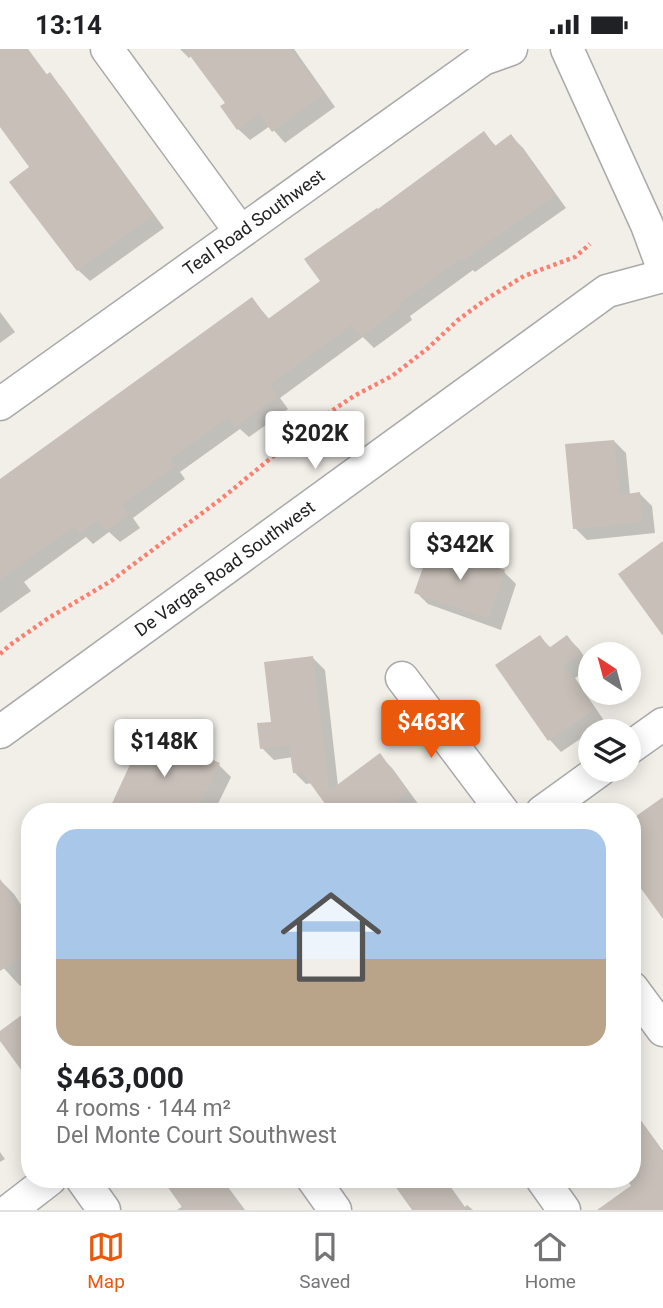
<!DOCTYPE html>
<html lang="en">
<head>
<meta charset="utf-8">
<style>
  :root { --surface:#fff; --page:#f6f6f6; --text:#202124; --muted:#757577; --line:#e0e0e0; --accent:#ea580c }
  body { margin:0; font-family:Roboto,sans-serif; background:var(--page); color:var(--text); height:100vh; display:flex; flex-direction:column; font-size:26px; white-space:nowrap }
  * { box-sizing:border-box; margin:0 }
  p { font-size:23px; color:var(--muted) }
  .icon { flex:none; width:38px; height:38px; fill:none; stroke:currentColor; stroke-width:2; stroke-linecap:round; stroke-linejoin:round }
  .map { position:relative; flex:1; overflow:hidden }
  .side { position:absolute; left:21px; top:754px; width:620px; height:385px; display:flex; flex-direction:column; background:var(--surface); border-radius:28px; box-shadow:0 4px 18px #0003 }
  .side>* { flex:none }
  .needle { width:46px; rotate:324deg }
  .buttons { position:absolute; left:578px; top:593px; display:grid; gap:14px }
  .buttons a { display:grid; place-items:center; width:63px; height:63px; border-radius:50%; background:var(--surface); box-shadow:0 4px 18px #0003; font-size:35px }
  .price { position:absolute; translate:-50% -60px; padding:0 16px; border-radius:7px; background:#fff; color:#222; font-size:23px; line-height:46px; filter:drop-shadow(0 2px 4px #0008) }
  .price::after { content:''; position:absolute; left:50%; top:42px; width:21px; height:16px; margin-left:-10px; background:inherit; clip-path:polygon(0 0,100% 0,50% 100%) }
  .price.on { background:var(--accent); color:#fff }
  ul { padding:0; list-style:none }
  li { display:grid; align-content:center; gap:14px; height:371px; padding:0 35px }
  li span { display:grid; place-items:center; height:217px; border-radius:21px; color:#555 }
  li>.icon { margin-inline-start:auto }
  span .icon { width:126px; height:126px; fill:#fffc; stroke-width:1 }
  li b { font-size:30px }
  .status { display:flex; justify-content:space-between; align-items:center; height:49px; padding:0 35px; background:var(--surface); direction:ltr }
  .status svg { height:19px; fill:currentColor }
  .tabs { display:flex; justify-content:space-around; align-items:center; height:98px; border-top:2px solid var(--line); background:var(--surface); font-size:19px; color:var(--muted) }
  .tabs a { display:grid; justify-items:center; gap:4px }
  .tabs .on { color:var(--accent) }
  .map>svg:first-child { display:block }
</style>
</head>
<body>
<div class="status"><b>13:14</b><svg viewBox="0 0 49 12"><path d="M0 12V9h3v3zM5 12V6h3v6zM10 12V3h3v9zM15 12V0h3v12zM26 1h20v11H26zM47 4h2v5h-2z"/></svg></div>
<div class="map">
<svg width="663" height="1161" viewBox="0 0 663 1161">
  <rect width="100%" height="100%" fill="#f2efe9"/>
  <!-- shadow -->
  <path fill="#0003" d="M 0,0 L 28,0 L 48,27 L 49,26 L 61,38 L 164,179 L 90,232 L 78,221 L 32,118 L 0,75 Z
    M 180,0 L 294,0 L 335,58 L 285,94 L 270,77 L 250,91 L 238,80 L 227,54 L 192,6 L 189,9 Z
    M 484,85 L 497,98 L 511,87 L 523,99 L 566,159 L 475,223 L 473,221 L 410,267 L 412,271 L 374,299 L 363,288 L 280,349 L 288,360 L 249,388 L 240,380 L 180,423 L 185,430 L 133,469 L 140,479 L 120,493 L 109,483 L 93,495 L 86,488 L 24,533 L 31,542 L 0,564 L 0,433 L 252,250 L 270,271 L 323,232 L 378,162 Z
    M 0,263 L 15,283 L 0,294 Z
    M 614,392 L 626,404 L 630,446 L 640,445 L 652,457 L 655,484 L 587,491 L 575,479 Z
    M 504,523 L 516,535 L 501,581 L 428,555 L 416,543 Z
    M 540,588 L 551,599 L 567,588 L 579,600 L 590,616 L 590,619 L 575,629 L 605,673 L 561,703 L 550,691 L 498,617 Z
    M 313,609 L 325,621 L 338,737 L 380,707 L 392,719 L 419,756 L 409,763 L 333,763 L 312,734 L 306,735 L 294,723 L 293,708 L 274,711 L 262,699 L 273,674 Z
    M 219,716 L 231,728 L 214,763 L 118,763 Z
    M 0,831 L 14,845 L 30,870 L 30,932 L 20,937 L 0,915 Z
    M 632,1059 L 663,1102 L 663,1161 L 617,1161 L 632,1138 L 626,1130 L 632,1130 Z
    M 0,1103 L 5,1110 L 0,1113 Z
    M 164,1130 L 222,1130 L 245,1161 L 177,1161 L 183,1157 Z
    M 392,1130 L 445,1130 L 465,1158 L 467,1156 L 473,1161 L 415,1161 Z"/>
  <!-- building -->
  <path fill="#c7bfb8" d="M 0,0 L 27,0 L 46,26 L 50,23 L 153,166 L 77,222 L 9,133 L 29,118 L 0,78 Z
    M 185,0 L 291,0 L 324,45 L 272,83 L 259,65 L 237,81 L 220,57 L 225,54 Z
    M 484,82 L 495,97 L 511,85 L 556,146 L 462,212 L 460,210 L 399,255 L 402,258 L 361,288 L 352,276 L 270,336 L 278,347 L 236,378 L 229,368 L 170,410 L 175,417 L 122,456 L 129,466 L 106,482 L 98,471 L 80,484 L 74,477 L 0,531 L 0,430 L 252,248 L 268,270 L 320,232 L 304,210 L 377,159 L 378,160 Z
    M 614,391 L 620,446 L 640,443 L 643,473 L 573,480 L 565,395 Z
    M 663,492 L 663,587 L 618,525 Z
    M 431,496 L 505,521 L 489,570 L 414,544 Z
    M 540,586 L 549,599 L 567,586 L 581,605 L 564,617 L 595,661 L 548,692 L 495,616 Z
    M 313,607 L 329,742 L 380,704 L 408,743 L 381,763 L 331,763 L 302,723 L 293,724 L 289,696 L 260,700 L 257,674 L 271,673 L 264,613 Z
    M 146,681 L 220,714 L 197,763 L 108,763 Z
    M 663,748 L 663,870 L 632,827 L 632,770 Z
    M 0,830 L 30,877 L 30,903 L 0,922 Z
    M 30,960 L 30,1033 L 0,992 L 0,982 Z
    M 632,1061 L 663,1104 L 663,1161 L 597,1161 L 632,1136 Z
    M 162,1130 L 220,1130 L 243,1161 L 184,1161 Z
    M 390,1130 L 444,1130 L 466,1161 L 412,1161 Z"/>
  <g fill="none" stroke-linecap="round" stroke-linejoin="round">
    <defs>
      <g id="minor">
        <path d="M 107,0 L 240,182"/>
        <path d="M 567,0 L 647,176 L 663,219"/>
        <path id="s1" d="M 0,355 L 483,10 L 511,0"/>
        <path d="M 402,629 L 503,763"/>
        <path id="s2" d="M 0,683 L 607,242 L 663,227"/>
        <path d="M 628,700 L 663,675"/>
        <path d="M 542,763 L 600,721"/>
        <path d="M 632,939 L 663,981"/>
        <path d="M 82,1130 L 104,1161"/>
        <path d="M 313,1130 L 335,1161"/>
        <path d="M 542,1130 L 564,1161"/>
        <path d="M 10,1161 L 50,1130"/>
      </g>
    </defs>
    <!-- minor casing -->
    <use href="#minor" stroke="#a9a9a9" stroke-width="35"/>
    <!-- path -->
    <path stroke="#fa8072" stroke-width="4.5" stroke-dasharray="3.5 3.5" stroke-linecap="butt" d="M 0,605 L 10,596 L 47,570 L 111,532 L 221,450 L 315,373 L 354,347 L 392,327 L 427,300 L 458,271 L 485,251 L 524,227 L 575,208 L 590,195"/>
    <!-- minor -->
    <use href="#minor" stroke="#fff" stroke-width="32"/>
  </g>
  <g text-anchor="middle" stroke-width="7" stroke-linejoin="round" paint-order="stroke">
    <!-- street labels -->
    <g font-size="18" fill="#222" stroke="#fff">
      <text dy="6" stroke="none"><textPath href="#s1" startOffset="312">Teal Road Southwest</textPath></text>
      <text dy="6" stroke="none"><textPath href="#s2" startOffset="278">De Vargas Road Southwest</textPath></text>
    </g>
  </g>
</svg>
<div class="buttons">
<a><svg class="needle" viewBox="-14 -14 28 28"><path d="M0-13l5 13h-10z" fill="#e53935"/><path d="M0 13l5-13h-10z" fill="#757577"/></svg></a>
<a><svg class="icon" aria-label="layers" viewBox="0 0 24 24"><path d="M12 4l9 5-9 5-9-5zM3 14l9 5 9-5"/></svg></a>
</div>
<b class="price" style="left:315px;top:422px">$202K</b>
<b class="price" style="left:460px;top:533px">$342K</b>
<b class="price on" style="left:431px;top:711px">$463K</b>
<b class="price" style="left:164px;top:730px">$148K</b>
<section class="side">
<ul>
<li><span style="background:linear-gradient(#a9c7e8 60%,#b9a48a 0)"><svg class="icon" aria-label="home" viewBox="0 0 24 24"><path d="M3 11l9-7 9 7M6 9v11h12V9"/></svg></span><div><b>$463,000</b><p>4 rooms · 144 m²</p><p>Del Monte Court Southwest</p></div></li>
</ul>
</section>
</div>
<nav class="tabs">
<a class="on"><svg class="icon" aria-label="map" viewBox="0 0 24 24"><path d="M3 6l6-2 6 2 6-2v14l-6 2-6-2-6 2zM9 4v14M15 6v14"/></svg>Map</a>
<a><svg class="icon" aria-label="saved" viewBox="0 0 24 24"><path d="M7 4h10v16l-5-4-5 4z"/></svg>Saved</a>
<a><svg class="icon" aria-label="home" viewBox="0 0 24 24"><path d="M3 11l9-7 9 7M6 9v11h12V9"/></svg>Home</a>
</nav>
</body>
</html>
